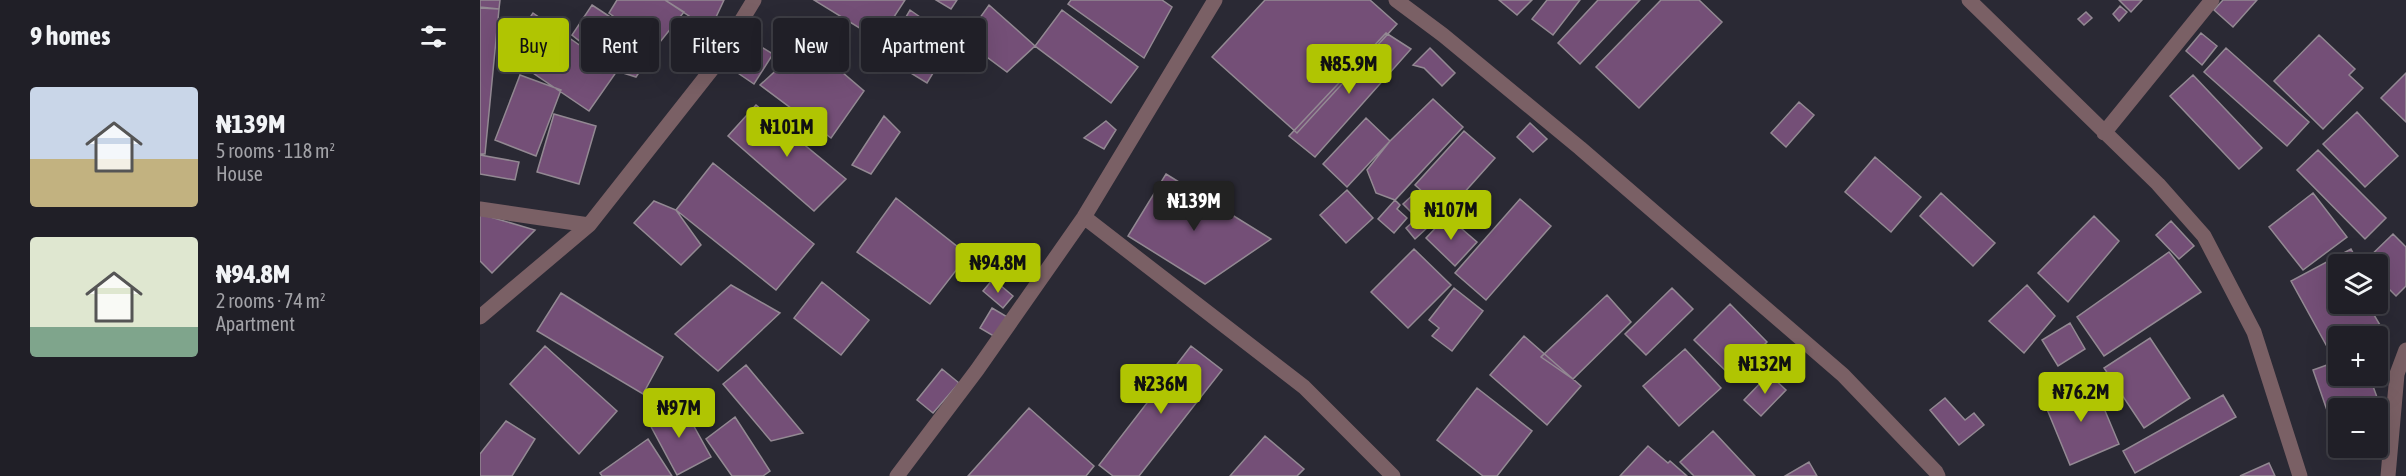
<!DOCTYPE html>
<html lang="en">
<head>
<meta charset="utf-8">
<style>
  :root { --surface:#201f27; --page:#28272f; --text:#f1f3f6; --muted:#a2a2a7; --line:#3d3d44; --accent:#b0c502 }
  body { margin:0; font-family:"Asap Condensed",sans-serif; background:var(--page); color:var(--text); height:100vh; display:flex; flex-direction:column; font-size:22px; white-space:nowrap }
  * { box-sizing:border-box; margin:0 }
  p { font-size:20px; color:var(--muted) }
  .icon { flex:none; width:33px; height:33px; fill:none; stroke:currentColor; stroke-width:2; stroke-linecap:round; stroke-linejoin:round }
  .map { position:relative; flex:1; overflow:hidden }
  .panel { display:flex; flex-direction:column; background:var(--surface); width:480px }
  .panel>* { flex:none }
  .banner { position:absolute; left:18px; top:18px; width:570px; height:54px; display:flex; gap:12px }
  .buttons { position:absolute; left:1848px; top:254px; display:grid; gap:12px }
  .buttons a { display:grid; place-items:center; width:60px; height:60px; border-radius:6px; background:var(--surface); box-shadow:0 6px 24px #0002,0 0 0 2px var(--line); font-size:30px }
  .price { position:absolute; translate:-50% -51px; padding:0 14px; border-radius:6px; background:var(--accent); color:#111; font-size:20px; line-height:39px; filter:drop-shadow(0 2px 3px #0008) }
  .price::after { content:''; position:absolute; left:50%; top:36px; width:18px; height:14px; margin-left:-9px; background:inherit; clip-path:polygon(0 0,100% 0,50% 100%) }
  .price.active { background:#222; color:#fff }
  ul { padding:0; list-style:none }
  li { display:flex; align-items:center; gap:18px; height:150px; padding:0 30px }
  li span { display:grid; place-items:center; flex:none; width:168px; height:120px; border-radius:6px; color:#555 }
  li>.icon { margin-inline-start:auto }
  span .icon { width:72px; height:72px; fill:#fffc; stroke-width:1 }
  li b { font-size:26px }
  h2 { display:flex; justify-content:space-between; align-items:center; height:72px; padding:0 30px; font-size:26px }
  .tag { padding:0 21px; border-radius:6px; background:var(--surface); box-shadow:0 6px 24px #0002,0 0 0 2px var(--line); font-size:21px; line-height:54px }
  .tag.active { background:var(--accent); color:#111 }
  main { display:flex; flex:1; min-height:0 }
  .map>svg:first-child { display:block }
</style>
</head>
<body>
<main>
<section class="panel">
<h2>9 homes<svg class="icon" aria-label="filters" viewBox="0 0 24 24"><path d="M4 7h16M4 17h16"/><circle cx="9" cy="7" r="2"/><circle cx="15" cy="17" r="2"/></svg></h2>
<ul>
<li><span style="background:linear-gradient(#c9d6e8 60%,#c2b280 0)"><svg class="icon" aria-label="home" viewBox="0 0 24 24"><path d="M3 11l9-7 9 7M6 9v11h12V9"/></svg></span><div><b>₦139M</b><p>5 rooms · 118 m²</p><p>House</p></div></li>
<li><span style="background:linear-gradient(#dfe7d0 75%,#7fa58c 0)"><svg class="icon" aria-label="home" viewBox="0 0 24 24"><path d="M3 11l9-7 9 7M6 9v11h12V9"/></svg></span><div><b>₦94.8M</b><p>2 rooms · 74 m²</p><p>Apartment</p></div></li>
</ul>
</section>
<div class="map">
<svg width="1926" height="476" viewBox="0 0 1926 476">
  <rect width="100%" height="100%" fill="#2a2934"/>
  <!-- building -->
  <path fill="#744f77" stroke="#938993" stroke-width="1.5" d="M 0,0 L 20,0 L 19,9 L 0,7 Z
    M 137,0 L 185,0 L 204,12 L 176,47 L 129,13 Z
    M 185,0 L 244,0 L 230,30 Z
    M 334,0 L 425,0 L 399,40 Z
    M 456,0 L 477,0 L 471,9 Z
    M 591,0 L 682,0 L 692,7 L 664,58 L 588,4 Z
    M 785,0 L 890,0 L 917,24 L 817,133 L 732,57 Z
    M 1019,0 L 1052,0 L 1037,15 Z
    M 1067,0 L 1100,0 L 1073,35 L 1052,19 Z
    M 1118,0 L 1160,0 L 1100,64 L 1078,43 Z
    M 1181,0 L 1219,0 L 1242,22 L 1159,108 L 1116,67 Z
    M 1639,0 L 1662,0 L 1651,12 Z
    M 1743,0 L 1777,0 L 1753,27 L 1734,10 Z
    M 112,5 L 176,47 L 156,77 L 137,71 L 92,35 Z
    M 509,5 L 555,46 L 527,72 L 484,40 Z
    M 1640,6 L 1647,12 L 1639,21 L 1633,14 Z
    M 0,8 L 19,9 L 5,154 L 0,154 Z
    M 430,10 L 473,40 L 447,83 L 403,56 Z
    M 582,10 L 658,67 L 631,103 L 555,46 Z
    M 1606,12 L 1612,18 L 1604,25 L 1598,19 Z
    M 53,13 L 137,71 L 109,111 L 25,54 Z
    M 906,33 L 931,49 L 835,157 L 809,136 Z
    M 1721,33 L 1737,46 L 1722,65 L 1706,51 Z
    M 1839,35 L 1875,69 L 1869,75 L 1883,88 L 1843,129 L 1794,81 Z
    M 273,42 L 293,54 L 274,84 L 255,71 Z
    M 327,42 L 384,91 L 351,138 L 280,85 Z
    M 950,48 L 975,73 L 962,86 L 944,68 L 933,65 Z
    M 1746,48 L 1829,122 L 1807,146 L 1724,72 Z
    M 1926,73 L 1926,122 L 1901,98 Z
    M 40,75 L 81,90 L 56,156 L 15,140 Z
    M 1713,75 L 1782,148 L 1759,169 L 1690,96 Z
    M 953,99 L 983,127 L 915,200 L 896,193 L 887,170 L 910,141 Z
    M 1319,102 L 1334,115 L 1306,147 L 1291,133 Z
    M 276,105 L 366,179 L 334,211 L 248,136 Z
    M 1877,112 L 1918,156 L 1885,187 L 1843,144 Z
    M 74,114 L 116,126 L 99,184 L 57,172 Z
    M 404,116 L 420,132 L 391,174 L 372,165 Z
    M 886,118 L 910,141 L 867,187 L 843,164 Z
    M 626,121 L 636,130 L 624,149 L 604,138 Z
    M 1050,123 L 1067,139 L 1053,152 L 1037,137 Z
    M 984,131 L 1015,158 L 966,213 L 935,185 Z
    M 1838,150 L 1906,218 L 1885,239 L 1817,170 Z
    M 0,155 L 39,162 L 35,180 L 0,174 Z
    M 1395,157 L 1441,197 L 1411,232 L 1365,192 Z
    M 233,163 L 334,244 L 296,290 L 196,210 Z
    M 686,174 L 791,239 L 725,284 L 648,236 Z
    M 867,190 L 893,218 L 866,243 L 840,215 Z
    M 937,191 L 960,216 L 935,239 L 926,228 L 937,218 L 923,204 Z
    M 1461,193 L 1515,243 L 1493,266 L 1440,216 Z
    M 1833,193 L 1867,237 L 1823,270 L 1789,227 Z
    M 416,198 L 488,255 L 450,304 L 377,252 Z
    M 1040,199 L 1071,226 L 1006,300 L 975,273 Z
    M 915,200 L 920,205 L 917,209 L 927,218 L 914,233 L 898,219 Z
    M 174,201 L 196,210 L 221,245 L 201,265 L 154,223 Z
    M 0,214 L 55,230 L 12,273 L 0,261 Z
    M 967,216 L 997,242 L 975,266 L 946,238 Z
    M 1614,216 L 1639,241 L 1588,302 L 1558,273 Z
    M 1691,221 L 1714,246 L 1699,259 L 1676,235 Z
    M 1913,234 L 1926,247 L 1926,286 L 1916,296 L 1898,278 L 1898,264 L 1882,264 Z
    M 934,249 L 971,285 L 928,328 L 891,292 Z
    M 1871,249 L 1879,264 L 1858,264 L 1858,303 L 1887,303 L 1900,325 L 1879,336 L 1858,336 L 1858,347 L 1850,352 L 1811,281 Z
    M 1689,252 L 1721,292 L 1624,356 L 1597,317 Z
    M 513,279 L 533,296 L 523,308 L 503,291 Z
    M 342,282 L 389,320 L 361,355 L 314,318 Z
    M 251,285 L 300,313 L 238,371 L 195,334 Z
    M 1547,285 L 1575,316 L 1544,353 L 1509,321 Z
    M 974,288 L 1003,311 L 972,351 L 952,336 L 959,328 L 949,320 Z
    M 1192,288 L 1213,309 L 1166,355 L 1145,334 Z
    M 81,293 L 183,357 L 163,394 L 57,331 Z
    M 1127,295 L 1151,322 L 1093,379 L 1061,357 Z
    M 1250,304 L 1287,342 L 1252,377 L 1214,340 Z
    M 512,308 L 529,318 L 517,338 L 500,328 Z
    M 1590,323 L 1605,349 L 1578,366 L 1562,340 Z
    M 1044,336 L 1101,386 L 1067,425 L 1010,375 Z
    M 1670,338 L 1710,398 L 1664,428 L 1624,368 Z
    M 65,346 L 137,411 L 99,454 L 30,384 Z
    M 711,346 L 742,370 L 659,476 L 633,476 L 619,465 Z
    M 1205,349 L 1241,388 L 1199,426 L 1163,386 Z
    M 1858,361 L 1858,375 L 1889,375 L 1898,400 L 1873,408 L 1858,408 L 1858,413 L 1849,416 L 1833,370 Z
    M 266,365 L 323,433 L 291,441 L 243,384 Z
    M 462,369 L 479,383 L 453,413 L 437,400 Z
    M 1289,374 L 1306,390 L 1281,416 L 1264,400 Z
    M 1613,382 L 1639,444 L 1590,465 L 1564,402 Z
    M 997,388 L 1052,431 L 1017,476 L 1003,476 L 957,440 Z
    M 1743,395 L 1756,417 L 1655,473 L 1643,451 Z
    M 1465,398 L 1485,420 L 1494,413 L 1504,425 L 1479,445 L 1450,410 Z
    M 201,403 L 231,457 L 197,475 L 168,421 Z
    M 549,408 L 614,466 L 606,476 L 488,476 Z
    M 1898,416 L 1900,416 L 1906,436 L 1898,439 Z
    M 255,417 L 290,471 L 283,476 L 252,476 L 226,439 Z
    M 26,421 L 55,439 L 32,476 L 0,476 L 0,454 Z
    M 1233,431 L 1275,476 L 1214,476 L 1200,462 Z
    M 785,436 L 824,469 L 817,476 L 750,476 Z
    M 168,439 L 192,476 L 122,476 L 120,473 Z
    M 1168,446 L 1188,463 L 1190,461 L 1207,476 L 1140,476 Z
    M 1329,462 L 1337,476 L 1305,476 Z
    M 1789,463 L 1795,476 L 1760,476 Z"/>
  <g fill="none" stroke-linecap="round" stroke-linejoin="round">
    <!-- minor -->
    <path stroke="#7a6065" stroke-width="15" d="M 916,0 L 963,35 L 1100,148 L 1363,375 L 1456,472 L 1458,476
      M 1489,0 L 1678,184 L 1724,236 L 1774,332 L 1820,476
      M 1624,133 L 1732,0
      M 0,209 L 109,225
      M 604,217 L 824,387 L 913,476
      M 0,317 L 109,225 L 232,69 L 274,0
      M 417,476 L 497,370 L 604,217 L 735,0
      M 1908,476 L 1917,374 L 1926,350"/>
  </g>
</svg>
<div class="buttons">
<a><svg class="icon" aria-label="layers" viewBox="0 0 24 24"><path d="M12 4l9 5-9 5-9-5zM3 14l9 5 9-5"/></svg></a>
<a>+</a>
<a>−</a>
</div>
<b class="price" style="left:869px;top:95px">₦85.9M</b>
<b class="price" style="left:307px;top:158px">₦101M</b>
<b class="price active" style="left:714px;top:232px">₦139M</b>
<b class="price" style="left:971px;top:241px">₦107M</b>
<b class="price" style="left:518px;top:294px">₦94.8M</b>
<b class="price" style="left:1285px;top:395px">₦132M</b>
<b class="price" style="left:681px;top:415px">₦236M</b>
<b class="price" style="left:1601px;top:423px">₦76.2M</b>
<b class="price" style="left:199px;top:439px">₦97M</b>
<div class="banner">
<a class="tag active">Buy</a>
<a class="tag">Rent</a>
<a class="tag">Filters</a>
<a class="tag">New</a>
<a class="tag">Apartment</a>
</div>
</div>
</main>
</body>
</html>
